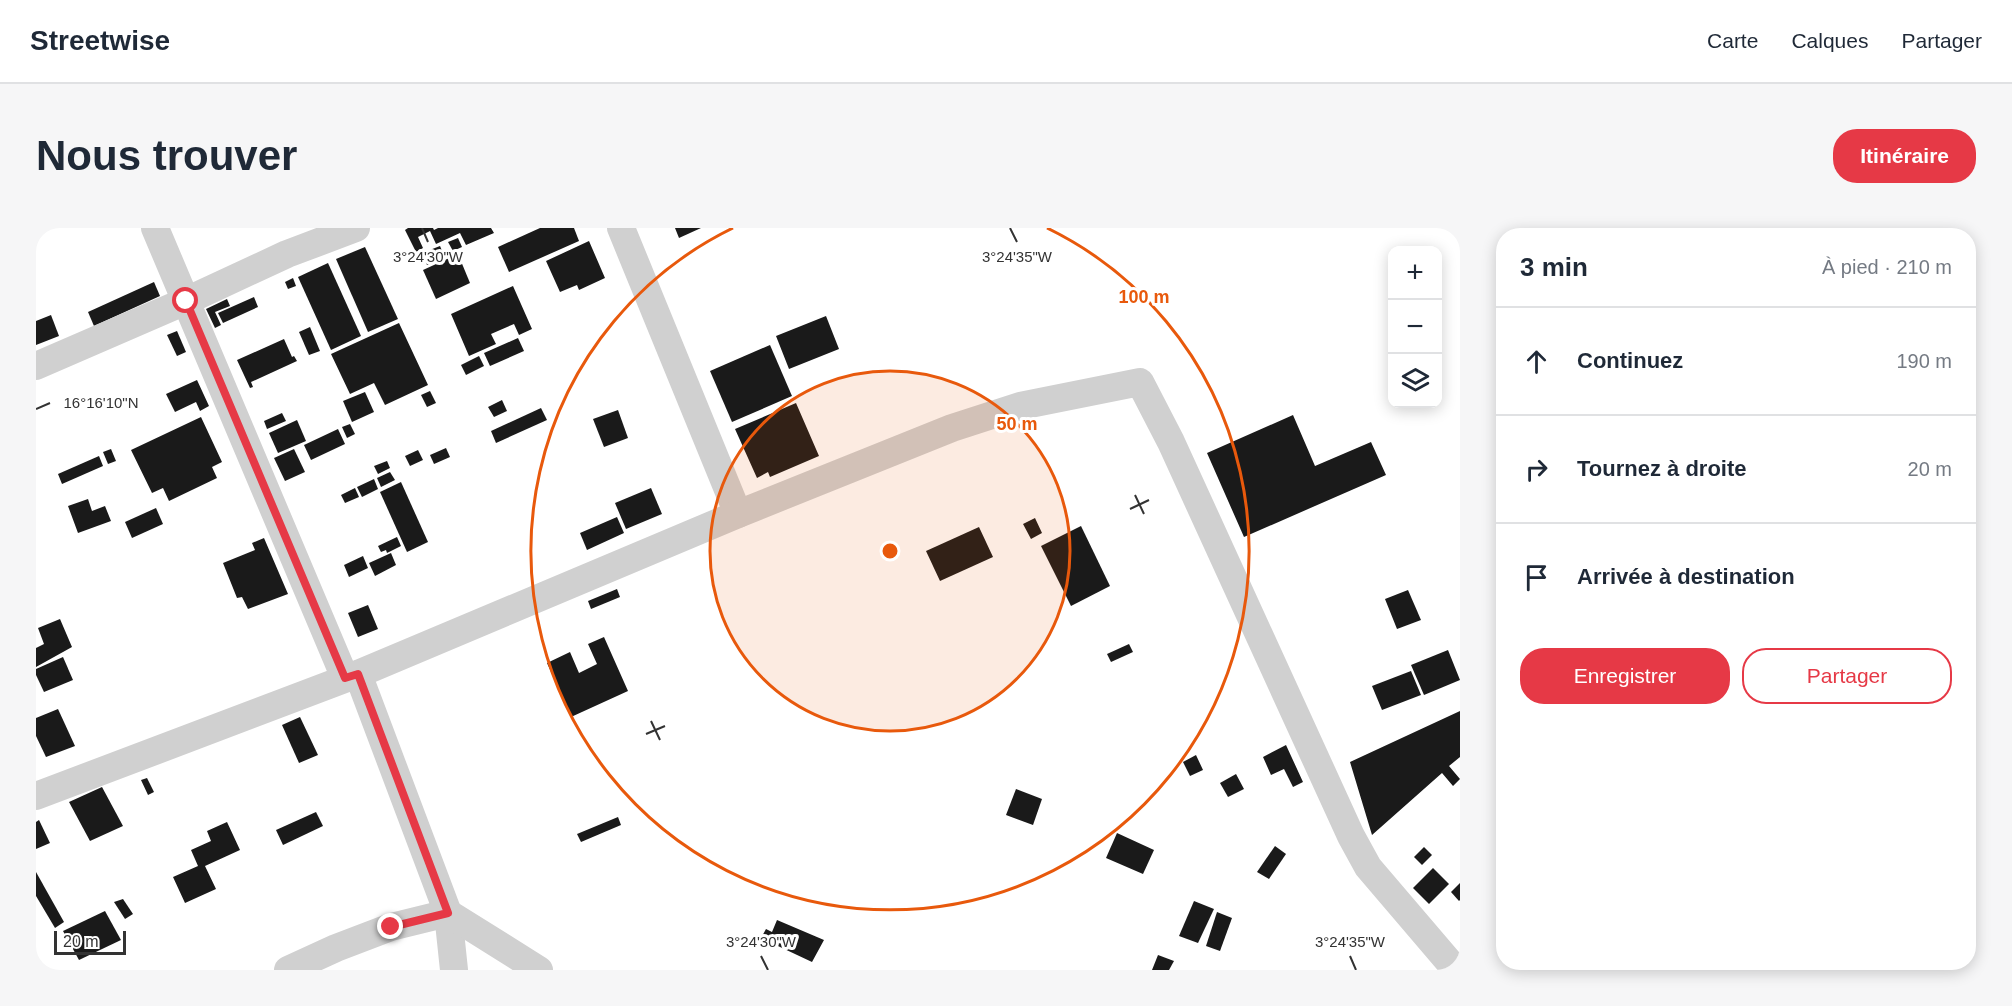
<!DOCTYPE html>
<html lang="fr">
<head>
<meta charset="utf-8">
<style>
  :root { --surface:#fff; --page:#f6f6f7; --text:#1f2937; --muted:#747a83; --line:#e0e1e3; --accent:#e63946 }
  body { margin:0; font-family:Arial,sans-serif; background:var(--page); color:var(--text) }
  .controls { position:absolute; right:18px; top:18px; display:grid; overflow:hidden; border-radius:12px; box-shadow:0 3px 15px #0003 }
  .controls button { width:54px; height:54px; display:grid; place-items:center; padding:0; border:0; border-bottom:2px solid var(--line); background:var(--surface); color:var(--text); font:30px sans-serif }
  .scale { position:absolute; left:18px; bottom:15px; width:72px; box-sizing:border-box; padding-left:6px; border:3px solid #333; border-top:0; font-size:16px; line-height:21px; white-space:nowrap; color:#333; -webkit-text-stroke:4px #fff; paint-order:stroke }
  .stop { position:absolute; width:18px; height:18px; margin:-14px; border:4px solid #e63946; border-radius:50%; background:#fff }
  .stop.end { background:#e63946; border-color:#fff; box-shadow:0 2px 6px #0008 }
  .list { margin:0; padding:0; list-style:none }
  h2 { display:flex; justify-content:space-between; align-items:center; height:78px; margin:0; padding:0 24px; font-size:26px }
  h2 small { font-size:20px; font-weight:400; color:var(--muted) }
  .list li { display:grid; grid-template-columns:39px 1fr auto; gap:18px; align-items:center; box-sizing:border-box; height:108px; padding:0 24px; border-top:2px solid var(--line) }
  .list b { display:block; font-size:22px; white-space:nowrap }
  .list em { font-size:20px; font-style:normal; color:var(--muted) }
  .actions { display:flex; gap:12px; padding:18px 24px }
  .actions a { flex:1; padding:14px 0; border:2px solid var(--accent); border-radius:24px; text-align:center; font-size:21px; color:var(--accent) }
  .actions .main { background:var(--accent); color:#fff }
  .icon { flex:none; width:33px; height:33px; fill:none; stroke:currentColor; stroke-width:2; stroke-linecap:round; stroke-linejoin:round }
  .map { position:relative; flex:none; width:1424px; height:742px; overflow:hidden; border-radius:24px }
  header { display:flex; align-items:center; gap:36px; box-sizing:border-box; height:84px; padding:0 30px; background:var(--surface); border-bottom:2px solid var(--line) }
  header strong { font-size:28px }
  nav { display:flex; gap:33px; margin-inline-start:auto; font-size:21px }
  .intro { display:flex; align-items:center; justify-content:space-between; box-sizing:border-box; height:144px; padding:0 36px }
  h1 { margin:0; font-size:42px }
  .button { padding:15px 27px; border-radius:24px; background:var(--accent); color:#fff; font-size:21px; font-weight:700 }
  main { display:flex; gap:36px; padding:0 36px }
  aside { flex:1; background:var(--surface); border-radius:24px; box-shadow:0 3px 15px #0003 }
  .map>svg:first-child { display:block }
  .building { fill:#1a1a1a }
  .lines { fill:none; stroke-linecap:round; stroke-linejoin:round }
  .street { stroke:#d0d0d0; stroke-width:28 }
  .route { stroke:#e63946; stroke-width:8 }
  .ticks { fill:none; stroke:#333; stroke-width:2 }
  .ring { fill:none; stroke:#e8590c; stroke-width:3 }
  .ticks-label { font-size:15px; text-anchor:middle; fill:#333; stroke:#fff; stroke-width:6; stroke-linejoin:round; paint-order:stroke }
  .centre { fill:#e8590c; stroke:#fff; stroke-width:3 }
  .ring-label { font-size:18px; text-anchor:middle; font-weight:bold; fill:#e8590c; stroke:#fff; stroke-width:6; stroke-linejoin:round; paint-order:stroke }
</style>
</head>
<body>
<header>
<strong>Streetwise</strong>
<nav><a>Carte</a><a>Calques</a><a>Partager</a></nav>
</header>
<div class="intro"><h1>Nous trouver</h1><a class="button">Itinéraire</a></div>
<main>
<div class="map">
<svg width="1424" height="742" viewBox="0 0 1424 742">
  <rect width="100%" height="100%" fill="#fff"/>
  <g class="building">
    <polygon points="372,0 397,0 398,2 402,0 455,0 458,5 430,17 424,5 400,16 394,3 382,9 387,20 380,24 369,2"/>
    <polygon points="504,0 538,0 543,13 473,44 462,19"/>
    <polygon points="639,0 665,0 643,10"/>
    <polygon points="422,10 426,19 417,23 412,14"/>
    <polygon points="553,13 569,50 543,62 541,57 524,64 510,33"/>
    <polygon points="404,18 409,30 391,37 386,25"/>
    <polygon points="329,19 362,91 332,104 300,31"/>
    <polygon points="422,26 434,55 400,71 387,42"/>
    <polygon points="292,35 325,108 295,122 262,49"/>
    <polygon points="257,50 260,58 252,61 249,54"/>
    <polygon points="118,54 124,68 58,98 52,84"/>
    <polygon points="477,58 496,101 483,107 478,96 455,106 460,116 433,128 415,86"/>
    <polygon points="218,69 222,79 187,95 182,85"/>
    <polygon points="191,71 194,78 179,84 185,97 179,100 170,81"/>
    <polygon points="15,87 23,108 0,117 0,93"/>
    <polygon points="790,88 803,121 753,141 740,108"/>
    <polygon points="363,95 392,157 349,177 338,155 314,166 295,126"/>
    <polygon points="274,99 284,123 273,127 263,104"/>
    <polygon points="141,103 150,124 141,128 131,107"/>
    <polygon points="482,110 488,123 454,138 448,125"/>
    <polygon points="248,111 256,129 258,128 261,133 215,154 217,159 214,160 201,132"/>
    <polygon points="734,117 756,168 696,194 674,143"/>
    <polygon points="443,128 448,138 430,147 425,137"/>
    <polygon points="161,152 173,178 164,183 160,174 139,184 130,166"/>
    <polygon points="394,163 400,175 391,179 385,167"/>
    <polygon points="329,164 338,184 316,194 307,173"/>
    <polygon points="466,172 471,183 458,189 452,179"/>
    <polygon points="760,175 783,228 734,249 732,244 721,250 699,201"/>
    <polygon points="505,180 511,192 460,215 455,203"/>
    <polygon points="582,182 592,210 568,219 557,191"/>
    <polygon points="246,185 250,193 231,201 228,193"/>
    <polygon points="1257,187 1279,238 1335,214 1350,247 1208,309 1171,225"/>
    <polygon points="165,189 186,234 176,239 181,250 133,273 127,260 116,265 95,222"/>
    <polygon points="261,192 270,213 242,225 233,205"/>
    <polygon points="314,196 319,206 311,210 306,199"/>
    <polygon points="302,201 309,216 275,232 268,217"/>
    <polygon points="410,220 414,229 398,236 394,227"/>
    <polygon points="75,221 80,233 72,236 67,224"/>
    <polygon points="258,221 269,244 249,253 238,230"/>
    <polygon points="382,222 387,232 374,238 369,228"/>
    <polygon points="63,228 67,238 26,256 22,246"/>
    <polygon points="351,233 354,240 342,246 338,238"/>
    <polygon points="354,244 359,252 345,259 341,250"/>
    <polygon points="338,251 342,261 326,269 321,259"/>
    <polygon points="365,254 392,314 371,324 344,264"/>
    <polygon points="319,260 323,269 309,275 305,267"/>
    <polygon points="615,260 626,286 590,301 579,275"/>
    <polygon points="52,271 56,283 69,278 75,293 42,305 32,278"/>
    <polygon points="120,280 127,296 96,310 89,294"/>
    <polygon points="581,289 588,305 551,322 544,305"/>
    <polygon points="999,290 1006,305 995,311 987,296"/>
    <polygon points="1045,298 1074,358 1035,378 1005,318"/>
    <polygon points="943,299 957,329 904,353 890,323"/>
    <polygon points="361,309 365,318 351,325 350,322 345,324 342,318"/>
    <polygon points="228,310 252,366 212,381 206,369 201,370 187,335 219,322 216,315"/>
    <polygon points="355,325 360,337 339,348 333,335"/>
    <polygon points="327,328 332,340 313,349 308,337"/>
    <polygon points="581,361 584,369 555,381 552,373"/>
    <polygon points="1372,362 1385,392 1361,401 1349,371"/>
    <polygon points="332,377 342,401 322,409 312,385"/>
    <polygon points="24,391 36,419 0,439 0,420 8,416 2,400"/>
    <polygon points="568,409 592,463 535,489 511,435 534,424 543,445 561,436 552,416"/>
    <polygon points="1093,416 1097,424 1075,434 1071,426"/>
    <polygon points="1412,422 1424,452 1388,467 1375,437"/>
    <polygon points="27,429 37,452 8,464 0,447 0,441"/>
    <polygon points="1375,443 1385,467 1346,482 1336,458"/>
    <polygon points="22,481 39,518 10,529 0,508 0,490"/>
    <polygon points="1424,483 1424,529 1413,538 1424,551 1417,558 1406,545 1336,607 1314,534"/>
    <polygon points="264,489 282,527 263,535 246,497"/>
    <polygon points="1250,517 1267,554 1257,559 1248,541 1235,547 1227,529"/>
    <polygon points="1160,527 1167,542 1154,548 1147,534"/>
    <polygon points="1200,546 1208,561 1192,569 1184,555"/>
    <polygon points="111,550 118,564 112,567 105,552"/>
    <polygon points="66,559 87,598 54,613 33,574"/>
    <polygon points="980,561 1006,571 997,597 970,587"/>
    <polygon points="280,584 287,598 247,617 240,602"/>
    <polygon points="582,589 585,597 545,614 541,606"/>
    <polygon points="3,592 14,615 0,621 0,594"/>
    <polygon points="191,594 204,622 169,638 180,661 149,675 137,649 162,638 155,622 175,613 171,603"/>
    <polygon points="1081,605 1118,622 1107,646 1070,630"/>
    <polygon points="1239,618 1250,626 1233,651 1221,644"/>
    <polygon points="1388,619 1396,627 1386,637 1378,629"/>
    <polygon points="1397,640 1413,656 1393,676 1377,660"/>
    <polygon points="0,644 28,694 19,700 0,668"/>
    <polygon points="1424,655 1424,672 1423,673 1415,664"/>
    <polygon points="87,671 97,686 89,691 78,674"/>
    <polygon points="1158,673 1178,681 1162,715 1143,708"/>
    <polygon points="69,683 85,712 43,732 27,703"/>
    <polygon points="1181,684 1196,690 1184,723 1170,718"/>
    <polygon points="741,692 788,712 776,734 725,710 730,701 736,704"/>
    <polygon points="1122,727 1138,733 1133,742 1116,742"/>
  </g>
  <g class="lines">
    <g class="street">
      <polyline points="119,0 309,450"/>
      <polyline points="585,0 702,286"/>
      <polyline points="0,138 150,73 251,26 320,0"/>
      <polyline points="322,446 412,685 418,742"/>
      <polyline points="0,568 322,446 702,286 916,200 984,178 1104,154 1135,214 1315,608 1332,639 1420,742"/>
      <polyline points="252,742 300,720 355,699 412,685 503,742"/>
    </g>
  </g>
  <g class="lines">
    <polyline class="route" points="150,73 309,450 322,446 412,685 355,699"/>
  </g>
  <path class="ticks" d="M386,0L392,14M974,0L981,14M0,181L14,175M1099,267L1108,286M1094,281L1113,272M615,493L624,512M610,506L629,498M725,728L732,742M1314,728L1320,742"/>
  <circle cx="854" cy="323" r="180" fill="#e8590c" fill-opacity=".12"/>
  <g class="ring">
    <circle cx="854" cy="323" r="180"/>
    <path d="M1011 0A359 359 0 1 1 697 0"/>
  </g>
  <g class="ticks-label">
    <text x="392" y="34">3°24'30"W</text>
    <text x="981" y="34">3°24'35"W</text>
    <text x="65" y="180">16°16'10"N</text>
    <text x="725" y="719">3°24'30"W</text>
    <text x="1314" y="719">3°24'35"W</text>
  </g>
  <circle cx="854" cy="323" r="9" class="centre"/>
  <g class="ring-label">
    <text x="1108" y="75">100 m</text>
    <text x="981" y="202">50 m</text>
  </g>
</svg>
<div class="controls">
<button>+</button>
<button>−</button>
<button><svg class="icon" aria-label="layers" viewBox="0 0 24 24"><path d="M12 4l9 5-9 5-9-5zM3 14l9 5 9-5"/></svg></button>
</div>
<div class="scale">20 m</div>
<div class="stop" style="left:150px;top:73px"></div>
<div class="stop end" style="left:355px;top:699px"></div>
</div>
<aside>
<h2>3 min<small>À pied · 210 m</small></h2>
<ul class="list">
<li><svg class="icon" aria-label="ahead" viewBox="0 0 24 24"><path d="M12 20V5M6 11l6-6 6 6"/></svg><div><b>Continuez</b></div><em>190 m</em></li>
<li><svg class="icon" aria-label="right" viewBox="0 0 24 24"><path d="M7 20v-9h11M14 6l5 5-5 5"/></svg><div><b>Tournez à droite</b></div><em>20 m</em></li>
<li><svg class="icon" aria-label="arrive" viewBox="0 0 24 24"><path d="M6 21V4h12l-3 4 3 4H6"/></svg><div><b>Arrivée à destination</b></div></li>
</ul>
<div class="actions"><a class="main">Enregistrer</a><a>Partager</a></div>
</aside>
</main>
</body>
</html>
